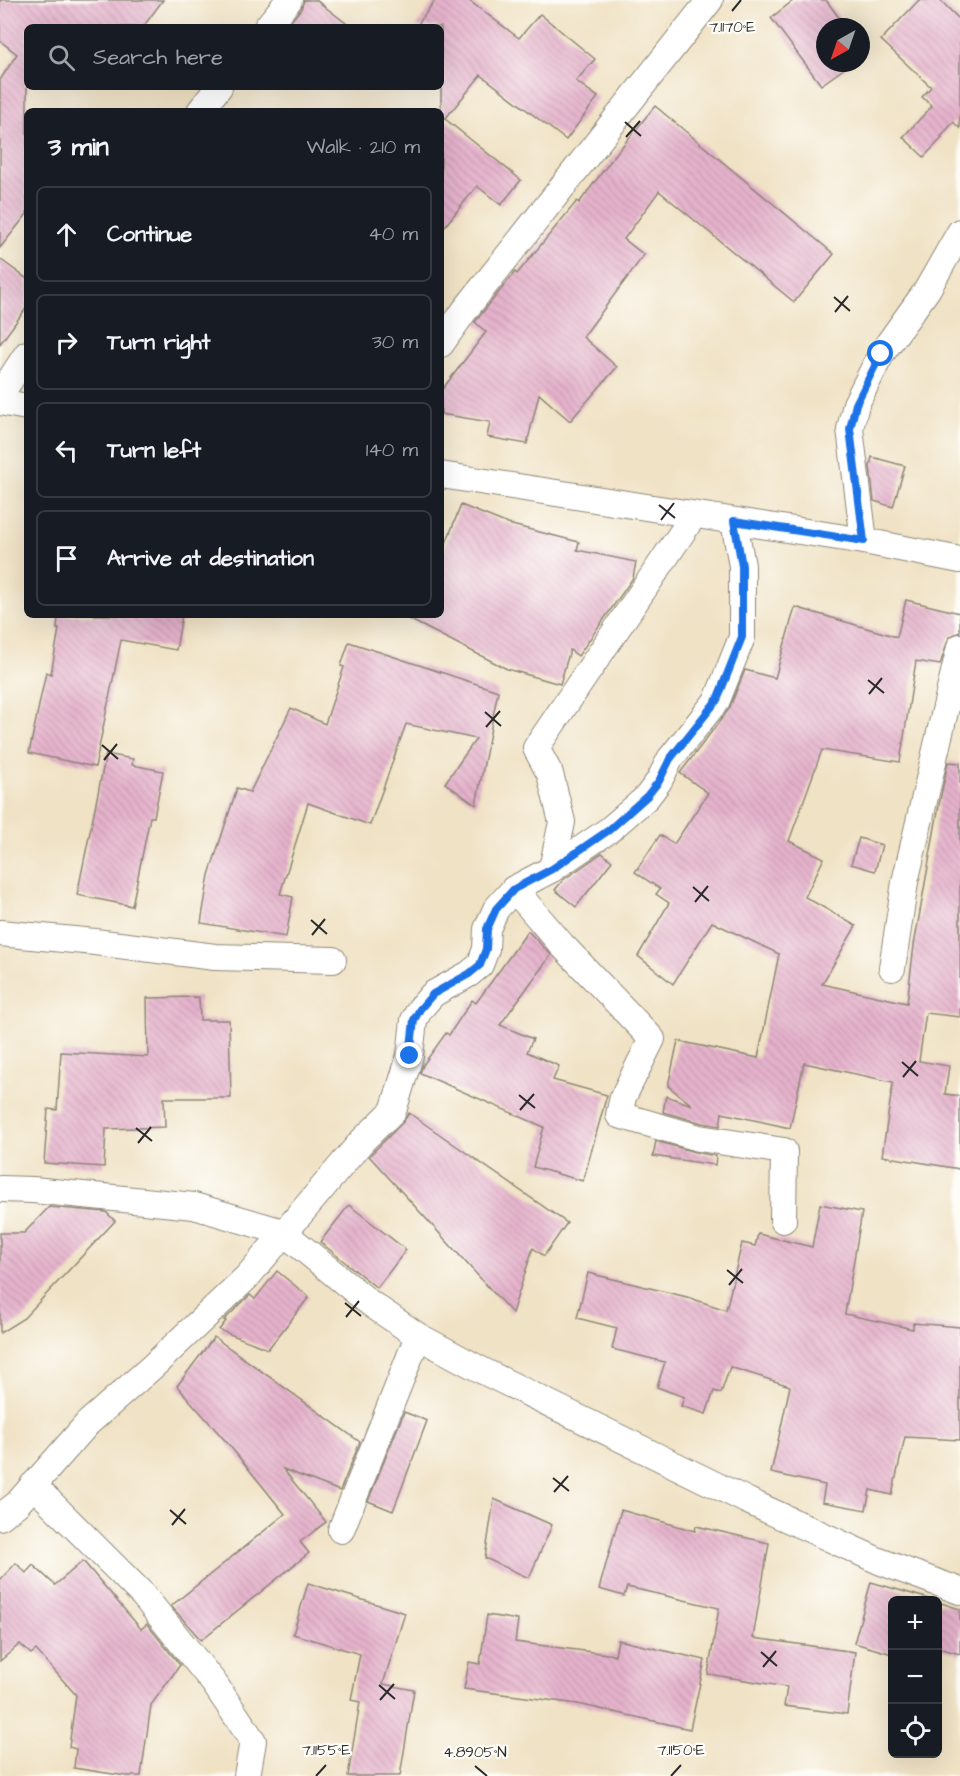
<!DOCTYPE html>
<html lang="en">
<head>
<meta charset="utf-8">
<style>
  :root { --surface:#171b24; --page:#20242c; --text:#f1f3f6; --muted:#9ea1a6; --line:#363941 }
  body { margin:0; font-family:"Architects Daughter",sans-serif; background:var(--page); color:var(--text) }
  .controls { position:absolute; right:18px; bottom:18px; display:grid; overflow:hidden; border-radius:9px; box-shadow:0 6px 24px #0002 }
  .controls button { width:54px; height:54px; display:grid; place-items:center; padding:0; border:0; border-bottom:2px solid var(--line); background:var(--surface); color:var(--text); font:30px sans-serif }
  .compass { position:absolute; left:816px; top:18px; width:54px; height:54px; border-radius:50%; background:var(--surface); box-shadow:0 6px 24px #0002; rotate:220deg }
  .stop { position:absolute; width:18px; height:18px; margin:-14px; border:4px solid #1a73e8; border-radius:50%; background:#fff }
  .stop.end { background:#1a73e8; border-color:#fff; box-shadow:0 2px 6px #0008 }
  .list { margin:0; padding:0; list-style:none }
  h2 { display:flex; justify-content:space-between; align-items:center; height:78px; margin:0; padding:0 24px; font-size:26px }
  h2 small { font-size:20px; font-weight:400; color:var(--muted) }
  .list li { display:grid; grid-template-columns:39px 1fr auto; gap:18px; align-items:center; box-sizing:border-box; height:96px; margin:0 12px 12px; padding:0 12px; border:2px solid var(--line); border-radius:9px }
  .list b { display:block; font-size:22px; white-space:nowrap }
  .list em { font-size:20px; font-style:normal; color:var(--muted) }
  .icon { flex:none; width:33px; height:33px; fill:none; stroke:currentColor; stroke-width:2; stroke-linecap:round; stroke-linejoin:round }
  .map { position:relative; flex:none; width:960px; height:1776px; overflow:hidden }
  .search { position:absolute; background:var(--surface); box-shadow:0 6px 24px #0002; left:24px; top:24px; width:420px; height:66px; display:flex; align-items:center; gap:15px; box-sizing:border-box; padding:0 21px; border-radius:9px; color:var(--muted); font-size:22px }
  .panel { position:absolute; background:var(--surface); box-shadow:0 6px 24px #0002; left:24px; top:108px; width:420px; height:510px; border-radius:9px }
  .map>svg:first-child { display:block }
  .building { fill:url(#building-back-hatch) }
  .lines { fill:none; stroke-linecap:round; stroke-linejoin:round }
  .minor-casing { stroke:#8e8678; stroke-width:28 }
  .minor { stroke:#fff; stroke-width:26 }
  .route { stroke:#1a73e8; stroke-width:8 }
  .ticks { fill:none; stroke:#2b2b2b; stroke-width:2 }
  .ticks-label { font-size:15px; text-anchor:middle; fill:#2b2b2b; stroke:#fdfcf7; stroke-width:4.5; stroke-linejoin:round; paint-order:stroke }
</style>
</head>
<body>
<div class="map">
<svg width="960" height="1776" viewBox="0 0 960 1776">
  <defs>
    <pattern id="building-back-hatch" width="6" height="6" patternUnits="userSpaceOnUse" patternTransform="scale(1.5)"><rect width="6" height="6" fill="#e5b2cc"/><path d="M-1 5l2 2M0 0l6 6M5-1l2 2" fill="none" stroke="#c599af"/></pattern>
  </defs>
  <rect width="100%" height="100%" fill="#fdfcf7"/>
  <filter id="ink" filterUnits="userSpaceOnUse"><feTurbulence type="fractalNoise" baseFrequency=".0167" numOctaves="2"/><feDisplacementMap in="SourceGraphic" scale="12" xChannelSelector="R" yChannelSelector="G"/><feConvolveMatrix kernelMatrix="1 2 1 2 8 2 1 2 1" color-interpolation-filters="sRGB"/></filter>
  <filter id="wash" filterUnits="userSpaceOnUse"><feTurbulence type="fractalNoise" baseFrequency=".008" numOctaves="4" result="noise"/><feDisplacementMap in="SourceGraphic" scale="24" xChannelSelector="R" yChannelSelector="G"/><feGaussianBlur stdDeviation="1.35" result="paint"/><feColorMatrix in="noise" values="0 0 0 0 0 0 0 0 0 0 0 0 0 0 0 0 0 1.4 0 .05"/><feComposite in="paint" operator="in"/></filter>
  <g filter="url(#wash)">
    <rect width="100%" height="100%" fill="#f0e2c5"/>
    <g id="blocks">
      <g class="building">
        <polygon points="0,0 163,0 143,27 27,27 27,214 0,248 0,80 17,54 0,41"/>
        <polygon points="304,0 316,0 351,27 286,27 301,9"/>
        <polygon points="435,0 468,0 519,38 540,14 595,59 576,81 598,97 566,140 481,75 445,119 521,180 501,205 477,186 441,231 441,27 416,27"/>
        <polygon points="794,0 826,0 846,27 825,27 825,63 852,63 821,85 771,18"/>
        <polygon points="919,0 940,0 960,20 960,128 953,122 941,137 942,138 924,157 903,137 932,106 922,97 931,87 881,40"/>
        <polygon points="655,106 834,254 794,302 659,191 624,239 644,255 583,337 617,367 570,421 539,394 527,444 487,437 490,422 441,414 441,391 486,332 475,322 515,272 517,274 577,201 579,203 615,155"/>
        <polygon points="0,259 27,279 27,307 0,344"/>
        <polygon points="872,457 905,466 893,507 874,501 870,466"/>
        <polygon points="461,505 508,524 579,542 577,550 636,562 633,578 578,656 570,650 560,684 507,669 401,615 441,615 441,556"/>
        <polygon points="906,600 960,613 960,632 949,637 940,665 916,661 900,762 822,750 789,841 824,858 805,897 856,926 822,984 907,1003 914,945 939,805 948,762 960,763 960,1017 926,1013 919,1061 949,1066 945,1094 960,1096 960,1169 882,1156 893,1082 804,1063 790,1128 722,1113 720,1126 702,1123 663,1112 666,1096 692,1105 668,1086 678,1041 758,1058 779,954 712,922 673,984 638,956 669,903 656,894 660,889 635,872 660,835 674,844 708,793 680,773 729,709 745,670 775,678 795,607 897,637"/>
        <polygon points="58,615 182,615 176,650 121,640 95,767 29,753 46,672 51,674 59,629 57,629"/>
        <polygon points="349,642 498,691 476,805 445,783 476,739 406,724 370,825 308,803 280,894 293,897 286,937 201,923 209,875 237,788 250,792 291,708 325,724 344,667 341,666"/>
        <polygon points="106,754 133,759 132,765 163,771 154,817 150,817 132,906 77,895"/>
        <polygon points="859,838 882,845 875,871 851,864"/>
        <polygon points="602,853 612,861 576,907 555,890 563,880"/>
        <polygon points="528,931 551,955 500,1025 533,1039 527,1052 559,1066 553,1080 607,1095 583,1181 533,1167 544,1127 420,1073 423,1065 446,1033 449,1035 472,1000 476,1003"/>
        <polygon points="199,997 200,1020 229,1020 231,1098 164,1098 165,1127 106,1129 104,1167 44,1163 48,1109 57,1110 61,1052 148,1057 147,998"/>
        <polygon points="409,1113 567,1223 544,1256 533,1248 512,1313 369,1156 403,1122"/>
        <polygon points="656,1141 695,1152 716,1156 715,1165 653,1156"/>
        <polygon points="820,1204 862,1212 845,1314 913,1329 913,1323 960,1327 960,1440 905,1437 892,1495 870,1490 866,1510 822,1502 825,1485 771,1473 790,1386 730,1367 721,1393 714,1391 706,1414 681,1406 684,1397 657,1387 665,1362 612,1349 617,1328 577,1318 588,1273 687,1297 726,1310 742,1243 755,1246 758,1234 812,1247"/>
        <polygon points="349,1205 406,1250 377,1288 320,1242"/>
        <polygon points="49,1207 106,1212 115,1221 24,1318 0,1333 0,1233 24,1233"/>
        <polygon points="277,1271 309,1297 268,1349 219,1330 226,1321 224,1320 250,1295 255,1299"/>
        <polygon points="214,1337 360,1442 340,1491 283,1469 326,1522 300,1542 309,1553 201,1640 171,1606 285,1514 230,1446 177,1386"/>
        <polygon points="404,1412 427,1421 393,1511 368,1501"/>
        <polygon points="494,1499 552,1525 529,1578 485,1558"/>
        <polygon points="621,1510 695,1531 696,1526 769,1543 753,1638 855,1652 847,1714 784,1706 787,1687 708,1674 719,1608 627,1587 624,1596 599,1589"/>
        <polygon points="83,1561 141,1629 147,1624 180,1665 151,1705 141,1776 126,1776 74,1768 76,1749 69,1747 76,1695 36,1650 31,1654 20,1644 0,1661 0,1580 16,1563 26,1573 33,1565 55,1585"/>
        <polygon points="871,1582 933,1600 892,1600 892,1654 854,1643"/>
        <polygon points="308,1583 405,1613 383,1684 414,1690 400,1776 348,1776 360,1702 351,1700 360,1654 293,1634"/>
        <polygon points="938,1602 960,1609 960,1654 938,1648"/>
        <polygon points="487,1615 518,1620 515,1642 615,1655 618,1640 705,1660 690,1729 578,1704 464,1689 469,1662 480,1664"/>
      </g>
    </g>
  </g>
  <g filter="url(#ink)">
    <use href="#blocks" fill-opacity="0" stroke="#8e8678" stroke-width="1.5"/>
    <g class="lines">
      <defs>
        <g id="minor">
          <polyline points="267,27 289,0"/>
          <polyline points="200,111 219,87"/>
          <polyline points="441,344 465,310 710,0"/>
          <polyline points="0,395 27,354"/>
          <polyline points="0,402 27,407"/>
          <polyline points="441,475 864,541 960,560"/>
          <polyline points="864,541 850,429 856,404 881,354 927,290 960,232"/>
          <polyline points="552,869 562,822 550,774 536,748 694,515"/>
          <polyline points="514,889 562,945 652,1039 623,1097 619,1115 699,1138 784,1151 783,1220"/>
          <polyline points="0,933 95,942 215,957 333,960"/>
          <polyline points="892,968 905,882 960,647"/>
          <polyline points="0,1189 33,1190 194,1206 283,1232 371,1304 418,1336 485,1372 748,1501 879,1561 960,1591"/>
          <polyline points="33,1485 143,1595 214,1683 253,1741 247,1776"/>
          <polyline points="0,1517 17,1504 88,1423 152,1367 247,1277 362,1141 393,1111 410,1056 414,1020 420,1009 433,994 469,974 480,965 486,949 487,929 496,909 514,889 552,869 609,830 647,797 659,781 670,759 717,700 742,637 742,566 734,521"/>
          <polyline points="341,1530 418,1336"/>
        </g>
      </defs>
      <use href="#minor" class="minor-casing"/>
      <use href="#minor" class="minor"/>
    </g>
  </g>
  <g class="lines" filter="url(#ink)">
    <polyline class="route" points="410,1056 414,1020 420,1009 433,994 469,974 480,965 486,949 487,929 496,909 514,889 552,869 609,830 647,796 659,781 670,759 717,700 742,637 742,566 734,521 864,541 850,429 856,404 881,354"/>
  </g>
  <path class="ticks" d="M732,11L741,0M625,122L641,136M626,137L640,121M834,297L850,311M835,312L848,296M659,505L675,518M661,520L674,503M868,680L884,693M869,694L882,678M485,712L501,726M486,727L500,711M102,745L118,759M104,760L117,744M693,887L709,901M695,902L708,886M311,920L327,934M312,935L325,919M902,1062L918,1076M903,1077L916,1061M519,1095L535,1108M520,1110L534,1094M136,1128L152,1141M138,1143L151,1127M727,1270L743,1283M729,1285L742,1269M345,1303L361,1316M346,1317L359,1301M553,1478L569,1491M554,1492L568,1476M170,1510L186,1524M172,1525L185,1509M761,1652L777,1666M763,1667L776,1651M379,1685L395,1699M380,1700L394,1684M475,1766L487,1776M316,1776L326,1765M671,1776L681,1765"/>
  <g class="ticks-label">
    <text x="732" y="32">7.1170°E</text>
    <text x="326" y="1755">7.1155°E</text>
    <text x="681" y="1755">7.1150°E</text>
    <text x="475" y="1757">4.8905°N</text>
  </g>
</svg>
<div class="controls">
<button>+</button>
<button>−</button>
<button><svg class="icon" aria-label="locate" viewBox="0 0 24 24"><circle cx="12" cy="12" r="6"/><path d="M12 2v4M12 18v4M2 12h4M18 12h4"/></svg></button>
</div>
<svg class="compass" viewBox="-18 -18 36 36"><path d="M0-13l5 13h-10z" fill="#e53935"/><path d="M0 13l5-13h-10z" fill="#9ea1a6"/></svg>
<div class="stop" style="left:881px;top:354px"></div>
<div class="stop end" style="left:410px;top:1056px"></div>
<div class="search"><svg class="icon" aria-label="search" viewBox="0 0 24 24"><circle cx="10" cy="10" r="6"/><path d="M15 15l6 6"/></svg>Search here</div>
<section class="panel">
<h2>3 min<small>Walk · 210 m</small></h2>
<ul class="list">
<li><svg class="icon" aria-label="ahead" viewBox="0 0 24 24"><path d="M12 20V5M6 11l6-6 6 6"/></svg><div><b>Continue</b></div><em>40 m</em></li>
<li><svg class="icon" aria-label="right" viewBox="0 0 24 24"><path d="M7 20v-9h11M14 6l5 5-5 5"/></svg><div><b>Turn right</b></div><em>30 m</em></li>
<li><svg class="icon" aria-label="left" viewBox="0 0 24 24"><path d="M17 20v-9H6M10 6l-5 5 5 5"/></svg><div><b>Turn left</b></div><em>140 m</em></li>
<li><svg class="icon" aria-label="arrive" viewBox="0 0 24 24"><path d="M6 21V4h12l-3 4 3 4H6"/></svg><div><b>Arrive at destination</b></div></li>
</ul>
</section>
</div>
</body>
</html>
